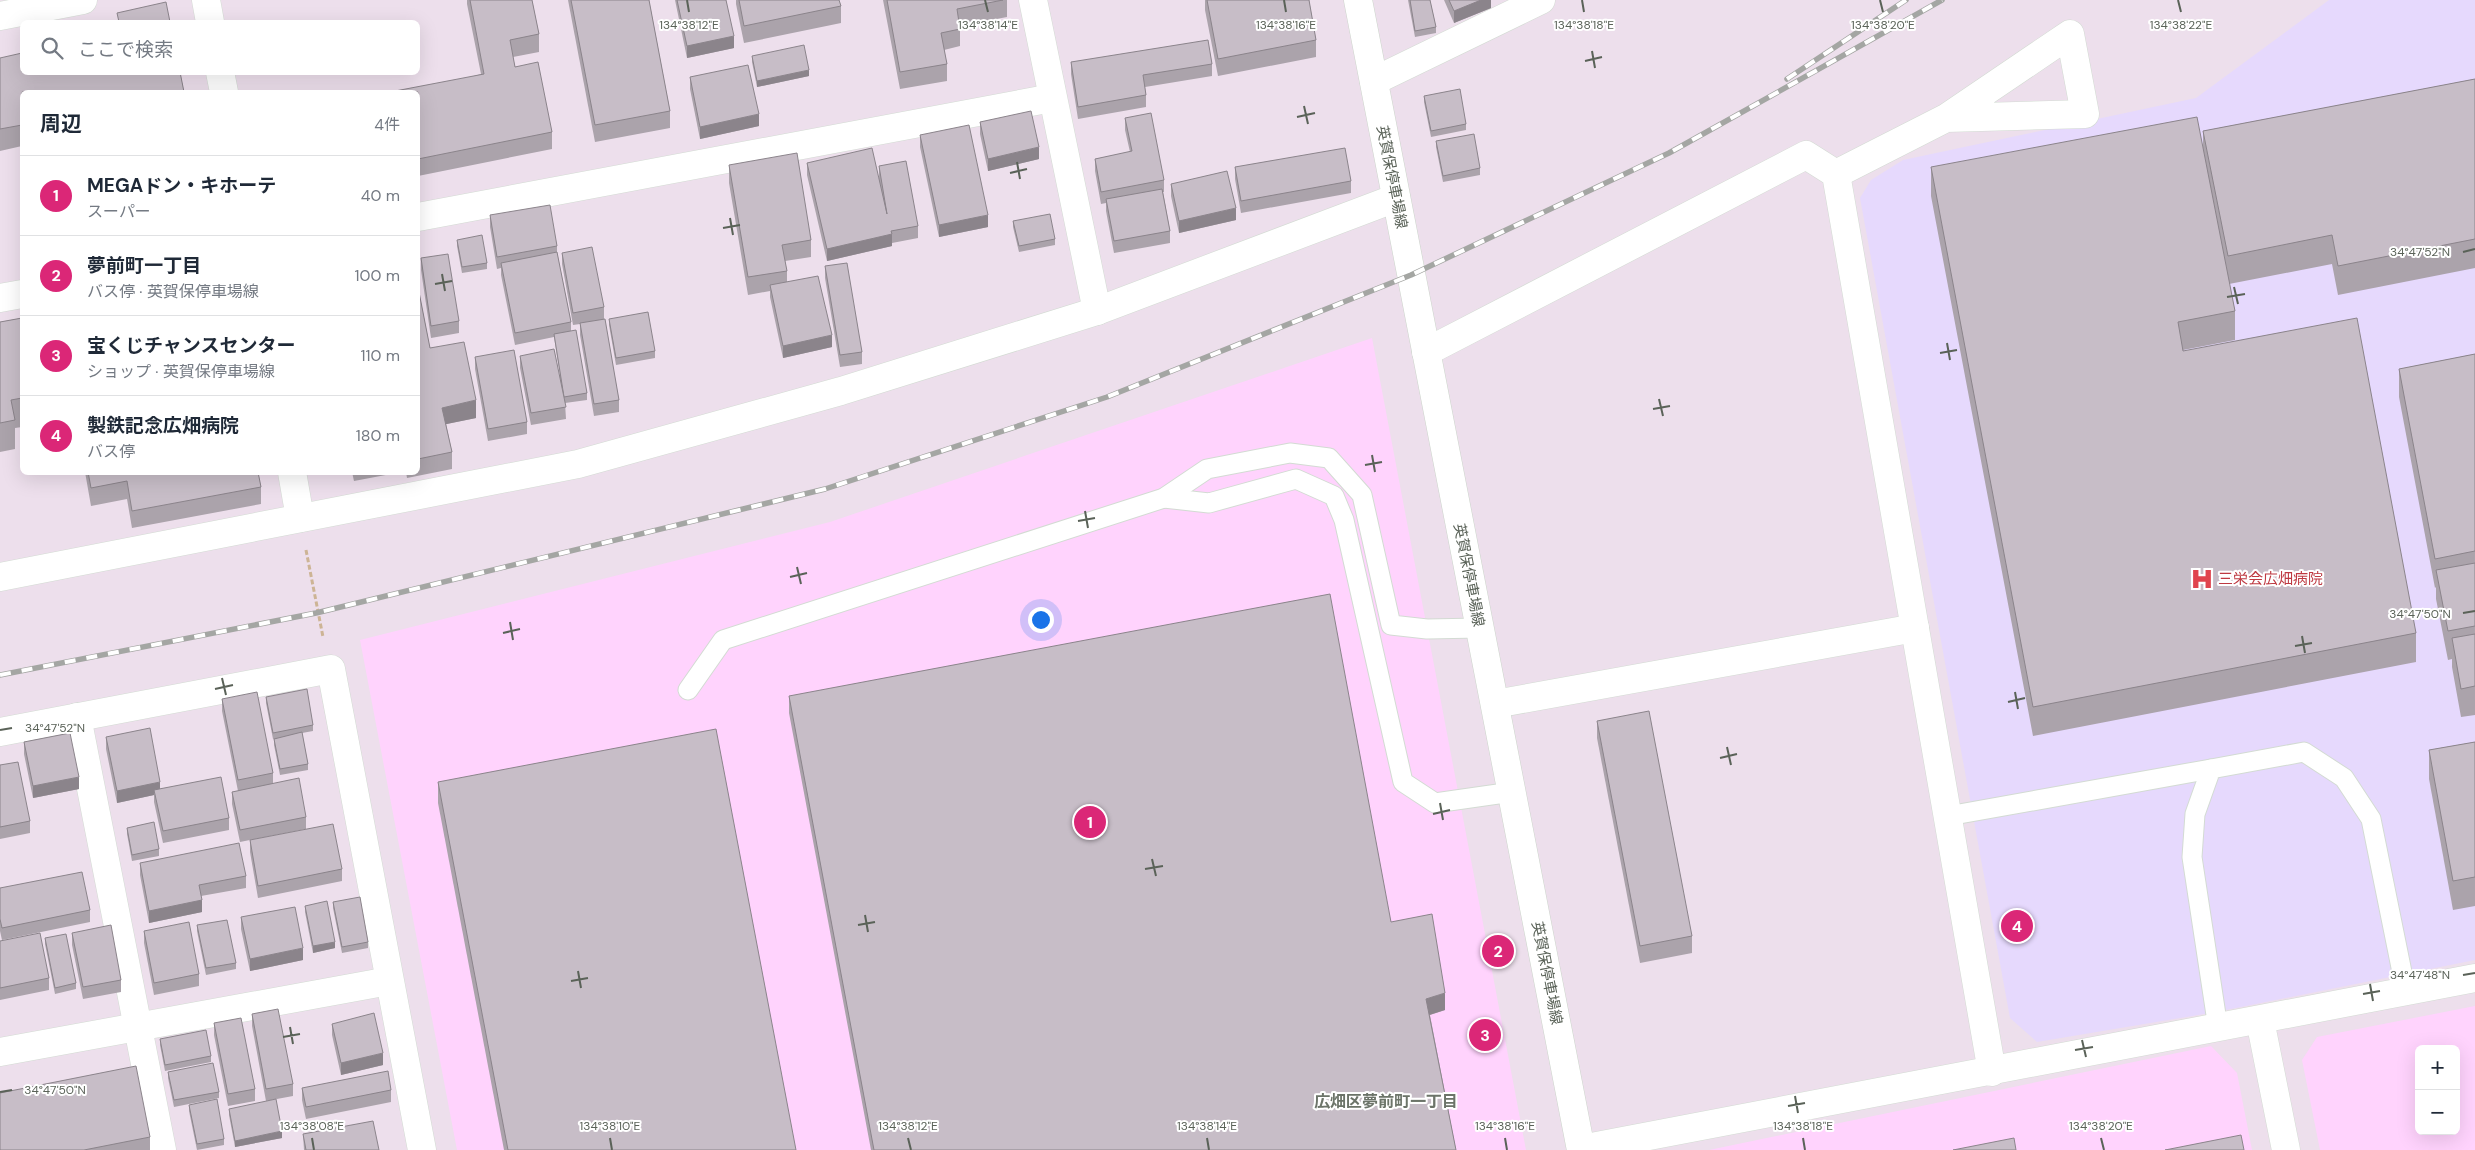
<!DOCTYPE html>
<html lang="ja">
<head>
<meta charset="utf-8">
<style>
  :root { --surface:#fff; --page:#f2f2f3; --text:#1f2937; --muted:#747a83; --line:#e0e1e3; --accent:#db2777 }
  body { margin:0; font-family:"DM Sans","Noto Sans JP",sans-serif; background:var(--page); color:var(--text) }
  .controls { position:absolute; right:15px; bottom:15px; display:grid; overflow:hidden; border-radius:8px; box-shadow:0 5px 20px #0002 }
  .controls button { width:45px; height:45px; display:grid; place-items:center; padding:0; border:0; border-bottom:1px solid var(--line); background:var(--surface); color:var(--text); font:25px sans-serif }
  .you { position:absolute; left:1040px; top:619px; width:18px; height:18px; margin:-12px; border:4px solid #fff; border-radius:50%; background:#1a73e8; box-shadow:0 0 0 8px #1a73e833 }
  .badge { display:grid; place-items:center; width:32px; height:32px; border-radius:50%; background:var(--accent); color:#fff; font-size:16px; font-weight:700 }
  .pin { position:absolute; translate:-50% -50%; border:2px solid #fff; box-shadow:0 1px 5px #0006 }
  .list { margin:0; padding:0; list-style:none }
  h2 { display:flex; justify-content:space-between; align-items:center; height:65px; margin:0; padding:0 20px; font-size:21px }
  h2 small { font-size:16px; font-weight:400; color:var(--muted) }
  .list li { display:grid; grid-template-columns:32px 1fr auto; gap:15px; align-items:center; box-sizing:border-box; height:80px; padding:0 20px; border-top:1px solid var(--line) }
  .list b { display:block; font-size:19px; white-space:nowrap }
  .list p { margin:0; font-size:16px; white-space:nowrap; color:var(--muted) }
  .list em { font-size:16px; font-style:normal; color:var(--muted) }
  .icon { flex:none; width:28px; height:28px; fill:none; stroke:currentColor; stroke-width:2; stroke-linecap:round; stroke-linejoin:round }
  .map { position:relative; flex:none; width:2475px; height:1150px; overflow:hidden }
  .search { position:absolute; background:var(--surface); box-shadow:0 5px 20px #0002; left:20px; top:20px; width:400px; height:55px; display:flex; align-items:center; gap:12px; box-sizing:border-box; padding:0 18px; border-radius:8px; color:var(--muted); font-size:19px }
  .panel { position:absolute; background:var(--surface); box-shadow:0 5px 20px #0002; left:20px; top:90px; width:400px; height:385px; border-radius:8px }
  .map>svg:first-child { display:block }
  .commercial { fill:#ffd3fd; fill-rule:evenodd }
  .medical { fill:#e6d9fd }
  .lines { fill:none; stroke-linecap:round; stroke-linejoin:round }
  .service-casing { stroke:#d3dbd3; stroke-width:21 }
  .minor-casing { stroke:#d3dbd3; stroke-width:29 }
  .secondary-casing { stroke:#ccd5cb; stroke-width:29 }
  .path { stroke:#cdb495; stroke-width:3; stroke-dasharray:5 2.5; stroke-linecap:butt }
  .service { stroke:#fff; stroke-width:19 }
  .minor { stroke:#fff; stroke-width:28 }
  .secondary { stroke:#fff; stroke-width:28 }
  .rail-casing { stroke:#a4a6a3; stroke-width:5.5 }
  .rail { stroke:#fff; stroke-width:4; stroke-dasharray:11; stroke-linecap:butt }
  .wall { fill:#aba3ab }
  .shaded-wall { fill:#8b848b }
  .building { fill:#c7bdc7; stroke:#8b848b }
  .ticks { fill:none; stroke:#5a6258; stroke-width:2 }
  .labels { text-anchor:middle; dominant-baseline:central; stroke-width:4; stroke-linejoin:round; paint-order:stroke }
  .street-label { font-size:15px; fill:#5a6258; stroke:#fff }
  .health-label { font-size:15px; fill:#be3a42; stroke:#fff; text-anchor:start }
  .neighbourhood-label { font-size:16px; font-weight:bold; fill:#6c7469; stroke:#fff }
  .ticks-label { font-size:12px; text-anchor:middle; fill:#5a6258; stroke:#fff; stroke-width:4; stroke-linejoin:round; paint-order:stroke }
</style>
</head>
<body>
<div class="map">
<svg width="2475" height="1150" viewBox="0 0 2475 1150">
  <rect width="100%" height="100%" fill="#eddfec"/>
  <g class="commercial">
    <polygon points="1372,338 1526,1150 457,1150 360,640 830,522"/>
    <path d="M2475,1006V1150H2320L2302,1060L2317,1037ZM2419,1049H2456V1131H2419Z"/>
    <polygon points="2211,1046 2237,1073 2252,1150 1709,1150"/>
  </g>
  <polygon class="medical" points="2329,0 2475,0 2475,960 2216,1012 2037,1042 2010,1018 1860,198 1871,180 1903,160 2196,98"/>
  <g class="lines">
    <defs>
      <g id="service">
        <polyline points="1164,498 1209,503 1296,479 1334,496 1344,520 1403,782 1435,803 1512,792"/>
        <polyline points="688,690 723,640 1164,498 1207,469 1290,453 1329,458 1362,495 1391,625 1427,629 1479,628"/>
        <polyline points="1948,816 2211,769"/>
        <polyline points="2218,1028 2192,857 2195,814 2211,769 2304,752 2344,778 2371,819 2406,992"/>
      </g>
      <g id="minor">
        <polyline points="206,0 210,22"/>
        <polyline points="1033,0 1097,311"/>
        <polyline points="0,16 83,0"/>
        <polyline points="220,72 224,92"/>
        <polyline points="1374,81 1541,0"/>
        <polyline points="1836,174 1946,118 2085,114 2070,34 1946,118"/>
        <polyline points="418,217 1052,98"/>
        <polyline points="0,298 22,294"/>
        <polyline points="1426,352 1806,155 1836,174 1992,1072"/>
        <polyline points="292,472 300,518"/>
        <polyline points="0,577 578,464 841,391 1097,311 1396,198"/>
        <polyline points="1495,704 1915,628"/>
        <polyline points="77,717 162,1150"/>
        <polyline points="0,732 331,669 422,1150"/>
        <polyline points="2260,1020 2286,1150"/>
        <polyline points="0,1052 389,981"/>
        <polyline points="1581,1149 2475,978"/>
      </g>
      <polyline id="secondary" points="1358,0 1581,1150"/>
    </defs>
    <use href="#service" class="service-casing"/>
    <use href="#minor" class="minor-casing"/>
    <use href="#secondary" class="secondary-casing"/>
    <polyline class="path" points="306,550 323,637"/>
    <use href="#service" class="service"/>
    <use href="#minor" class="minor"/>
    <use href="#secondary" class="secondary"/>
    <defs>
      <g id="rail">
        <polyline points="1787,79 1906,0"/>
        <polyline points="0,675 316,613 825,489 1107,397 1411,275 1669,153 1942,0"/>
      </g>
    </defs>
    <use href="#rail" class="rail-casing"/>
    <use href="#rail" class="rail"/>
  </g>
  <g class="wall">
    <polygon points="467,0 532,0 539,34 539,52 513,57 515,67 552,132 552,149 418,176 418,92 481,74 467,4"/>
    <polygon points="568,0 649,0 670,111 670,128 595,142"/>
    <polygon points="675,0 726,0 734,48 687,58"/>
    <polygon points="736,0 839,0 841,6 841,23 744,43 736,4"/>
    <polygon points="883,0 1007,0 1007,17 960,26 960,46 944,50 947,64 947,81 900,89"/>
    <polygon points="1205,0 1309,0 1316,40 1316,57 1218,76 1205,10"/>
    <polygon points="1408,0 1430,0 1436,27 1436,33 1415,37"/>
    <polygon points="1444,0 1491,0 1491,8 1454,23"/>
    <polygon points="752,56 809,76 757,87 752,62"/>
    <polygon points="0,58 180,72 184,92 22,92 22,146 0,151"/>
    <polygon points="1071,62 1212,64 1212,76 1145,87 1146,95 1146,107 1078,119 1071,74"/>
    <polygon points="690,77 759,126 700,139 690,89"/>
    <polygon points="2475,79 2475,268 2338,295 2332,264 2229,284 2235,311 2235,340 2183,350 2416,633 2416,662 2033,736 1931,196 1931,167 2203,148 2203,131"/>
    <polygon points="1424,96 1466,124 1466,130 1431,137 1424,102"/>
    <polygon points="1125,118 1164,180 1164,192 1163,192 1170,231 1170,243 1114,253 1106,211 1106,203 1101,204 1095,171 1095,159 1130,152 1125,130"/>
    <polygon points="980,122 1039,159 988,171 980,134"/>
    <polygon points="920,135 988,227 939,237 920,147"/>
    <polygon points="1436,141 1480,168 1480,175 1443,182 1436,147"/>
    <polygon points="807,163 879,178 879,166 918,226 918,238 892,243 892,246 827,261 807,175"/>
    <polygon points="729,165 811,240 811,257 785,261 787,271 787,282 832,347 783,358 770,297 770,291 748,295 729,183"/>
    <polygon points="1235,167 1351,181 1351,193 1241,213 1235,179"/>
    <polygon points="22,169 22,190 21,181 21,170"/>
    <polygon points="1171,184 1236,220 1179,233 1171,196"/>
    <polygon points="490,215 557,246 557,252 571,322 571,331 587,393 587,400 565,403 566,419 531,425 520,368 520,356 560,375 554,337 515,345 501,275 501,268 497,269 490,227"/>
    <polygon points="1013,221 1055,239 1055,245 1019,252 1013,227"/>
    <polygon points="457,240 487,263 487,269 462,273 457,246"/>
    <polygon points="562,253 604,307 604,319 619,400 619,412 594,416 580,335 580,324 573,325 562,264"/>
    <polygon points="421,258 459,321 459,333 431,338 421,270"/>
    <polygon points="825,266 862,352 862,364 840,367 825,278"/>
    <polygon points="418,287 430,348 476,418 446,424 452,452 452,469 407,478 406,472 418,472"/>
    <polygon points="22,318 22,427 15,428 15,449 0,452 0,322"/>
    <polygon points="609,319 655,351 655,358 616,365 609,325"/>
    <polygon points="2475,354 2475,715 2461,717 2452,667 2452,659 2448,660 2436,599 2436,587 2435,588 2399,397 2399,369"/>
    <polygon points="475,357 527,422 527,434 488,441 475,369"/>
    <polygon points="85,472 258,472 261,487 261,504 132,528 127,499 91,506"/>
    <polygon points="352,472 391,472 391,474 354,481"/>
    <polygon points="789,696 1391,922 1445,1010 1430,1015 1456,1150 871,1150 789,713"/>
    <polygon points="266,697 313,725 313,731 302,733 308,764 308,770 280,775 274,745 274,739 273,739 266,703"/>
    <polygon points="222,699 273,773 273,783 306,817 306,829 240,842 232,804 232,792 238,791 222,711"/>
    <polygon points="1597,721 1692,936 1692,953 1640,963 1597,738"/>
    <polygon points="106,737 160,789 229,818 229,830 163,843 154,802 154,795 117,803 106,749"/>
    <polygon points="24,742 79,789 33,798 24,754"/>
    <polygon points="2475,742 2475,906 2453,910 2429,779 2429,750"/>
    <polygon points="0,765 30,821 30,833 0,839"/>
    <polygon points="438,782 796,1150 504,1150 438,803"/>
    <polygon points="127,828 159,849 159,856 132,861 127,834"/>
    <polygon points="250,840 342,869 342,881 258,898 250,852"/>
    <polygon points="140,863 246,876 246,888 201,896 202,912 149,923 140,875"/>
    <polygon points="0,888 90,910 90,922 2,940 0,931"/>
    <polygon points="333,902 368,942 368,948 342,953 333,908"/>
    <polygon points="305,906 335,948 313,953 305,912"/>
    <polygon points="241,917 303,960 250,971 241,929"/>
    <polygon points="197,925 236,963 236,969 206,975 197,931"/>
    <polygon points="144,931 199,974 199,986 154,995 144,943"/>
    <polygon points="72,933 121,980 121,992 83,999 72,945"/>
    <polygon points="45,938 76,983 76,989 55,994 45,944"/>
    <polygon points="0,941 49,978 49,990 0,1000"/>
    <polygon points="252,1014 293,1084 293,1096 266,1101 252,1026"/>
    <polygon points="214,1023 255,1089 255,1101 228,1106 214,1035"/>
    <polygon points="332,1024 383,1065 341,1075 332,1035"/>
    <polygon points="1473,1024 1494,1034 1494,1040 1476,1044 1473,1030"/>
    <polygon points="160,1039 211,1056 211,1062 165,1071 160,1045"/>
    <polygon points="168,1072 219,1092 219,1098 174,1107 168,1078"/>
    <polygon points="302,1088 391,1090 391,1102 306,1119 302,1100"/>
    <polygon points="189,1105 224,1139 224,1145 197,1150 189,1111"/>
    <polygon points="229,1109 282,1138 235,1147 229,1115"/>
    <polygon points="303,1134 379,1150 304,1150"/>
    <polygon points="150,1137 150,1150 0,1150"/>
  </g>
  <g class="shaded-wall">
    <polygon points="1481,0 1491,0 1491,8 1454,23 1454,11"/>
    <polygon points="734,36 734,48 687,58 687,46"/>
    <polygon points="809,70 809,76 757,87 757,81"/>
    <polygon points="759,114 759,126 700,139 700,127"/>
    <polygon points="1039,147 1039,159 988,171 988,159"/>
    <polygon points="1236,208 1236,220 1179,233 1179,221"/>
    <polygon points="988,215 988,227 939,237 939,225"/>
    <polygon points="892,234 892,246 827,261 827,249"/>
    <polygon points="832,335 832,347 783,358 783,346"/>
    <polygon points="476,400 476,418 442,425 442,408"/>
    <polygon points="79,777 79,789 33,798 33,786"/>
    <polygon points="160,782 160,794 154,790 154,795 117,803 117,791"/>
    <polygon points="202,900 202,912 149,923 149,911"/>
    <polygon points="335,942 335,948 313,953 313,946"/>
    <polygon points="303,948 303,960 250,971 250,959"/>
    <polygon points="1445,993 1445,1010 1426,1016 1426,999"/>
    <polygon points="383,1053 383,1065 341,1075 341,1063"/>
    <polygon points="282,1131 282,1138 235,1147 235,1141"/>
  </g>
  <g class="building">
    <polygon points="470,0 532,0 539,34 510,40 515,67 538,62 552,132 418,159 418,92 390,92 484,74"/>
    <polygon points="571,0 649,0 670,111 595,125"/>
    <polygon points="677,0 726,0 734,36 687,46"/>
    <polygon points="739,0 839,0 841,6 744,26"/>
    <polygon points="887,0 1003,0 957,9 960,29 941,33 947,64 900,72"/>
    <polygon points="1207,0 1309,0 1316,40 1218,59"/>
    <polygon points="1410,0 1430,0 1436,27 1415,31"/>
    <polygon points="1449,0 1481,0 1454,11"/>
    <polygon points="166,2 170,22 119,22 117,13"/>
    <polygon points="1208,40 1212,64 1143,75 1146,95 1078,107 1071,62"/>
    <polygon points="804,45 809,70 757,81 752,56"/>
    <polygon points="22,53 22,72 180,72 184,92 22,92 22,125 0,129 0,58"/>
    <polygon points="748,65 759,114 700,127 690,77"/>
    <polygon points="2475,79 2475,239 2338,266 2332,235 2228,256 2203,131"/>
    <polygon points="1460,89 1466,124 1431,131 1424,96"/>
    <polygon points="1031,111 1039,147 988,159 980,122"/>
    <polygon points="1151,113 1164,180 1101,192 1095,159 1132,151 1125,118"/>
    <polygon points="2197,117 2235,311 2178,322 2183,351 2357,318 2416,633 2033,707 1931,167"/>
    <polygon points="969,125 988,215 939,225 920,135"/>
    <polygon points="1474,134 1480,168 1443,176 1436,141"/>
    <polygon points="872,148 887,214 879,166 906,161 918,226 891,231 892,234 827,249 807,163"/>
    <polygon points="1345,148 1351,181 1241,201 1235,167"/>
    <polygon points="797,153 811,240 782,245 787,271 748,277 729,165"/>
    <polygon points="1227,171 1236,208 1179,221 1171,184"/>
    <polygon points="1162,189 1170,231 1114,241 1106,199"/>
    <polygon points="550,205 557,246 497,257 490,215"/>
    <polygon points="1050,214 1055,239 1019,246 1013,221"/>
    <polygon points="482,235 487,263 462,267 457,240"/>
    <polygon points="592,247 604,307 573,313 562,253"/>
    <polygon points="557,252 571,322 515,333 501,263"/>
    <polygon points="448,254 459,321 431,326 421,258"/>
    <polygon points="847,263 862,352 840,355 825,266"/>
    <polygon points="818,276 832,335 783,346 770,285"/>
    <polygon points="418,287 430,348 464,342 476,400 442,408 452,452 418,459"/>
    <polygon points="648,312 655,351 616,358 609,319"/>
    <polygon points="22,318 22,398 11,400 15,420 0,423 0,322"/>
    <polygon points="605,319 619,400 594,404 580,323"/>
    <polygon points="576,330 587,393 564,397 554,334"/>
    <polygon points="554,349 566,407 531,413 520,356"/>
    <polygon points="514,350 527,422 488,429 475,357"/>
    <polygon points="2475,354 2475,551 2435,559 2399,369"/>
    <polygon points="88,472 258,472 261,487 132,511 127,481 91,488"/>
    <polygon points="2475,563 2475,626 2448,631 2436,570"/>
    <polygon points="1330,594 1391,922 1432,914 1445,993 1426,999 1456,1150 874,1150 789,696"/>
    <polygon points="2475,634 2475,686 2461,689 2452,638"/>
    <polygon points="307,689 313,725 273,733 266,697"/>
    <polygon points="257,692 273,773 238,780 222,699"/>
    <polygon points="1649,711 1692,936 1640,946 1597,721"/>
    <polygon points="150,728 160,782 117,791 106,737"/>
    <polygon points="716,729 796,1150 508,1150 438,782"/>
    <polygon points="302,732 308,764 280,769 274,739"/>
    <polygon points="70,733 79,777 33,786 24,742"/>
    <polygon points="2475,742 2475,877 2453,881 2429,750"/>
    <polygon points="18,762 30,821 0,827 0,765"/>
    <polygon points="221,777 229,818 163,831 154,790"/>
    <polygon points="299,778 306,817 240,830 232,792"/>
    <polygon points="154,822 159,849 132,855 127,828"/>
    <polygon points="333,824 342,869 258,886 250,840"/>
    <polygon points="239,843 246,876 199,885 202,900 149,911 140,863"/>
    <polygon points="82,872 90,910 2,928 0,919 0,888"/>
    <polygon points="360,897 368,942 342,947 333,902"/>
    <polygon points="327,901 335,942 313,946 305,906"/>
    <polygon points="295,907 303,948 250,959 241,917"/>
    <polygon points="227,920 236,963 206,968 197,925"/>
    <polygon points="189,922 199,974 154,983 144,931"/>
    <polygon points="111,925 121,980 83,987 72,933"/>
    <polygon points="40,933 49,978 0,988 0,941"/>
    <polygon points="66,934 76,983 55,988 45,938"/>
    <polygon points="278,1009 293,1084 266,1089 252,1014"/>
    <polygon points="374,1013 383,1053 341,1063 332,1024"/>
    <polygon points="241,1018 255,1089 228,1094 214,1023"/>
    <polygon points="1492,1020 1494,1034 1476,1037 1473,1024"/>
    <polygon points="206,1030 211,1056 165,1065 160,1039"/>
    <polygon points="213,1063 219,1092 174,1100 168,1072"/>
    <polygon points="136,1066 150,1137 84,1150 0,1150 0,1093"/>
    <polygon points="388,1071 391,1090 306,1107 302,1088"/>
    <polygon points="217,1099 224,1139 197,1144 189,1105"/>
    <polygon points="276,1099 282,1131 235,1141 229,1109"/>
    <polygon points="373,1121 379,1150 306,1150 303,1134"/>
    <polygon points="2241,1135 2244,1150 2165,1150"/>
    <polygon points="2014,1138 2016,1150 1953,1150"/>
  </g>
  <path class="ticks" d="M687,0L689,12M985,0L988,12M1284,0L1286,12M1582,0L1584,12M1880,0L1883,12M2178,0L2181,12M1592,51L1595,68M1585,61L1602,57M1304,106L1308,124M1297,117L1315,113M1017,162L1020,179M1010,173L1027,169M730,218L733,235M723,228L740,225M2463,252L2475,249M442,274L445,291M435,284L452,281M2234,287L2238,304M2227,297L2245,294M1947,343L1950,360M1940,353L1957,350M1659,399L1663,416M1653,409L1670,406M1372,455L1375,472M1365,465L1382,462M1085,511L1088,528M1078,521L1095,518M797,567L801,584M790,577L807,573M2463,613L2475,611M510,622L513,640M503,633L520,629M2302,636L2305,653M2295,646L2312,643M222,678L226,695M215,689L233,685M2015,692L2018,709M2008,702L2025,698M0,730L12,728M1727,747L1731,765M1720,758L1737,754M1440,803L1443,820M1433,814L1450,810M1152,859L1156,876M1145,869L1163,866M865,915L868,932M858,925L875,922M578,971L581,988M2463,975L2475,973M571,981L588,978M2370,984L2373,1001M2363,994L2380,991M290,1027L293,1044M283,1037L300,1034M2082,1040L2086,1057M2075,1050L2093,1047M0,1092L12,1090M1795,1096L1798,1113M1788,1106L1805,1103M312,1138L314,1150M610,1138L612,1150M908,1138L911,1150M1207,1138L1209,1150M1505,1138L1507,1150M1803,1138L1805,1150M2101,1138L2104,1150"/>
  <defs>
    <symbol id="hospital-bare" viewBox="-9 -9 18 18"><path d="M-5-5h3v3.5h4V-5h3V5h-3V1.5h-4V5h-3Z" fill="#e0444e" stroke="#fff" stroke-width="2.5" paint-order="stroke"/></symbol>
  </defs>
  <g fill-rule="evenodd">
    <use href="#hospital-bare" x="2186" y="563" width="32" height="32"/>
  </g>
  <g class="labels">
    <g class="street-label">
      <text transform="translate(1392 177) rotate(79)">英賀保停車場線</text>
      <text transform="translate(1469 575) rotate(79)">英賀保停車場線</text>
      <text transform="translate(1547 973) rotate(79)">英賀保停車場線</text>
    </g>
    <g class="health-label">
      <text x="2218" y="579">三栄会広畑病院</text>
    </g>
    <g class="neighbourhood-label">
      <text x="1386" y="1101">広畑区夢前町一丁目</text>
    </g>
  </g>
  <g class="ticks-label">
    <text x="689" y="29">134°38'12"E</text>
    <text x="988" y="29">134°38'14"E</text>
    <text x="1286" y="29">134°38'16"E</text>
    <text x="1584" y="29">134°38'18"E</text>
    <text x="1883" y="29">134°38'20"E</text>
    <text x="2181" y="29">134°38'22"E</text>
    <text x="2420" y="256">34°47'52"N</text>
    <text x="2420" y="618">34°47'50"N</text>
    <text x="55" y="732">34°47'52"N</text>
    <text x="2420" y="979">34°47'48"N</text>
    <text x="55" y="1094">34°47'50"N</text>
    <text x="312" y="1130">134°38'08"E</text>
    <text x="610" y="1130">134°38'10"E</text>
    <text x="908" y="1130">134°38'12"E</text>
    <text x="1207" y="1130">134°38'14"E</text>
    <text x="1505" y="1130">134°38'16"E</text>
    <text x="1803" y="1130">134°38'18"E</text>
    <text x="2101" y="1130">134°38'20"E</text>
  </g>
</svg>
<div class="controls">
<button>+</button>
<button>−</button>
</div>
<div class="you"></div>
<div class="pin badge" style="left:1090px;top:822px">1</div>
<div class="pin badge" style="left:1498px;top:951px">2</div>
<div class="pin badge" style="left:1485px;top:1035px">3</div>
<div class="pin badge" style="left:2017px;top:926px">4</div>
<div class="search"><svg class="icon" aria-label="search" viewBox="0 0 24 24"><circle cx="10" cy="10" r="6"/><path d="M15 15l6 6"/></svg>ここで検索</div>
<section class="panel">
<h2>周辺<small>4件</small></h2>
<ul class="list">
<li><span class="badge">1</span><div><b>MEGAドン・キホーテ</b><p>スーパー</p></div><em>40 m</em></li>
<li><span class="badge">2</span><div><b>夢前町一丁目</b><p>バス停 · 英賀保停車場線</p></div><em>100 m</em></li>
<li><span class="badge">3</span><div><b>宝くじチャンスセンター</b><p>ショップ · 英賀保停車場線</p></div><em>110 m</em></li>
<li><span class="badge">4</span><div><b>製鉄記念広畑病院</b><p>バス停</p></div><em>180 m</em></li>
</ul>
</section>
</div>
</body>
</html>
